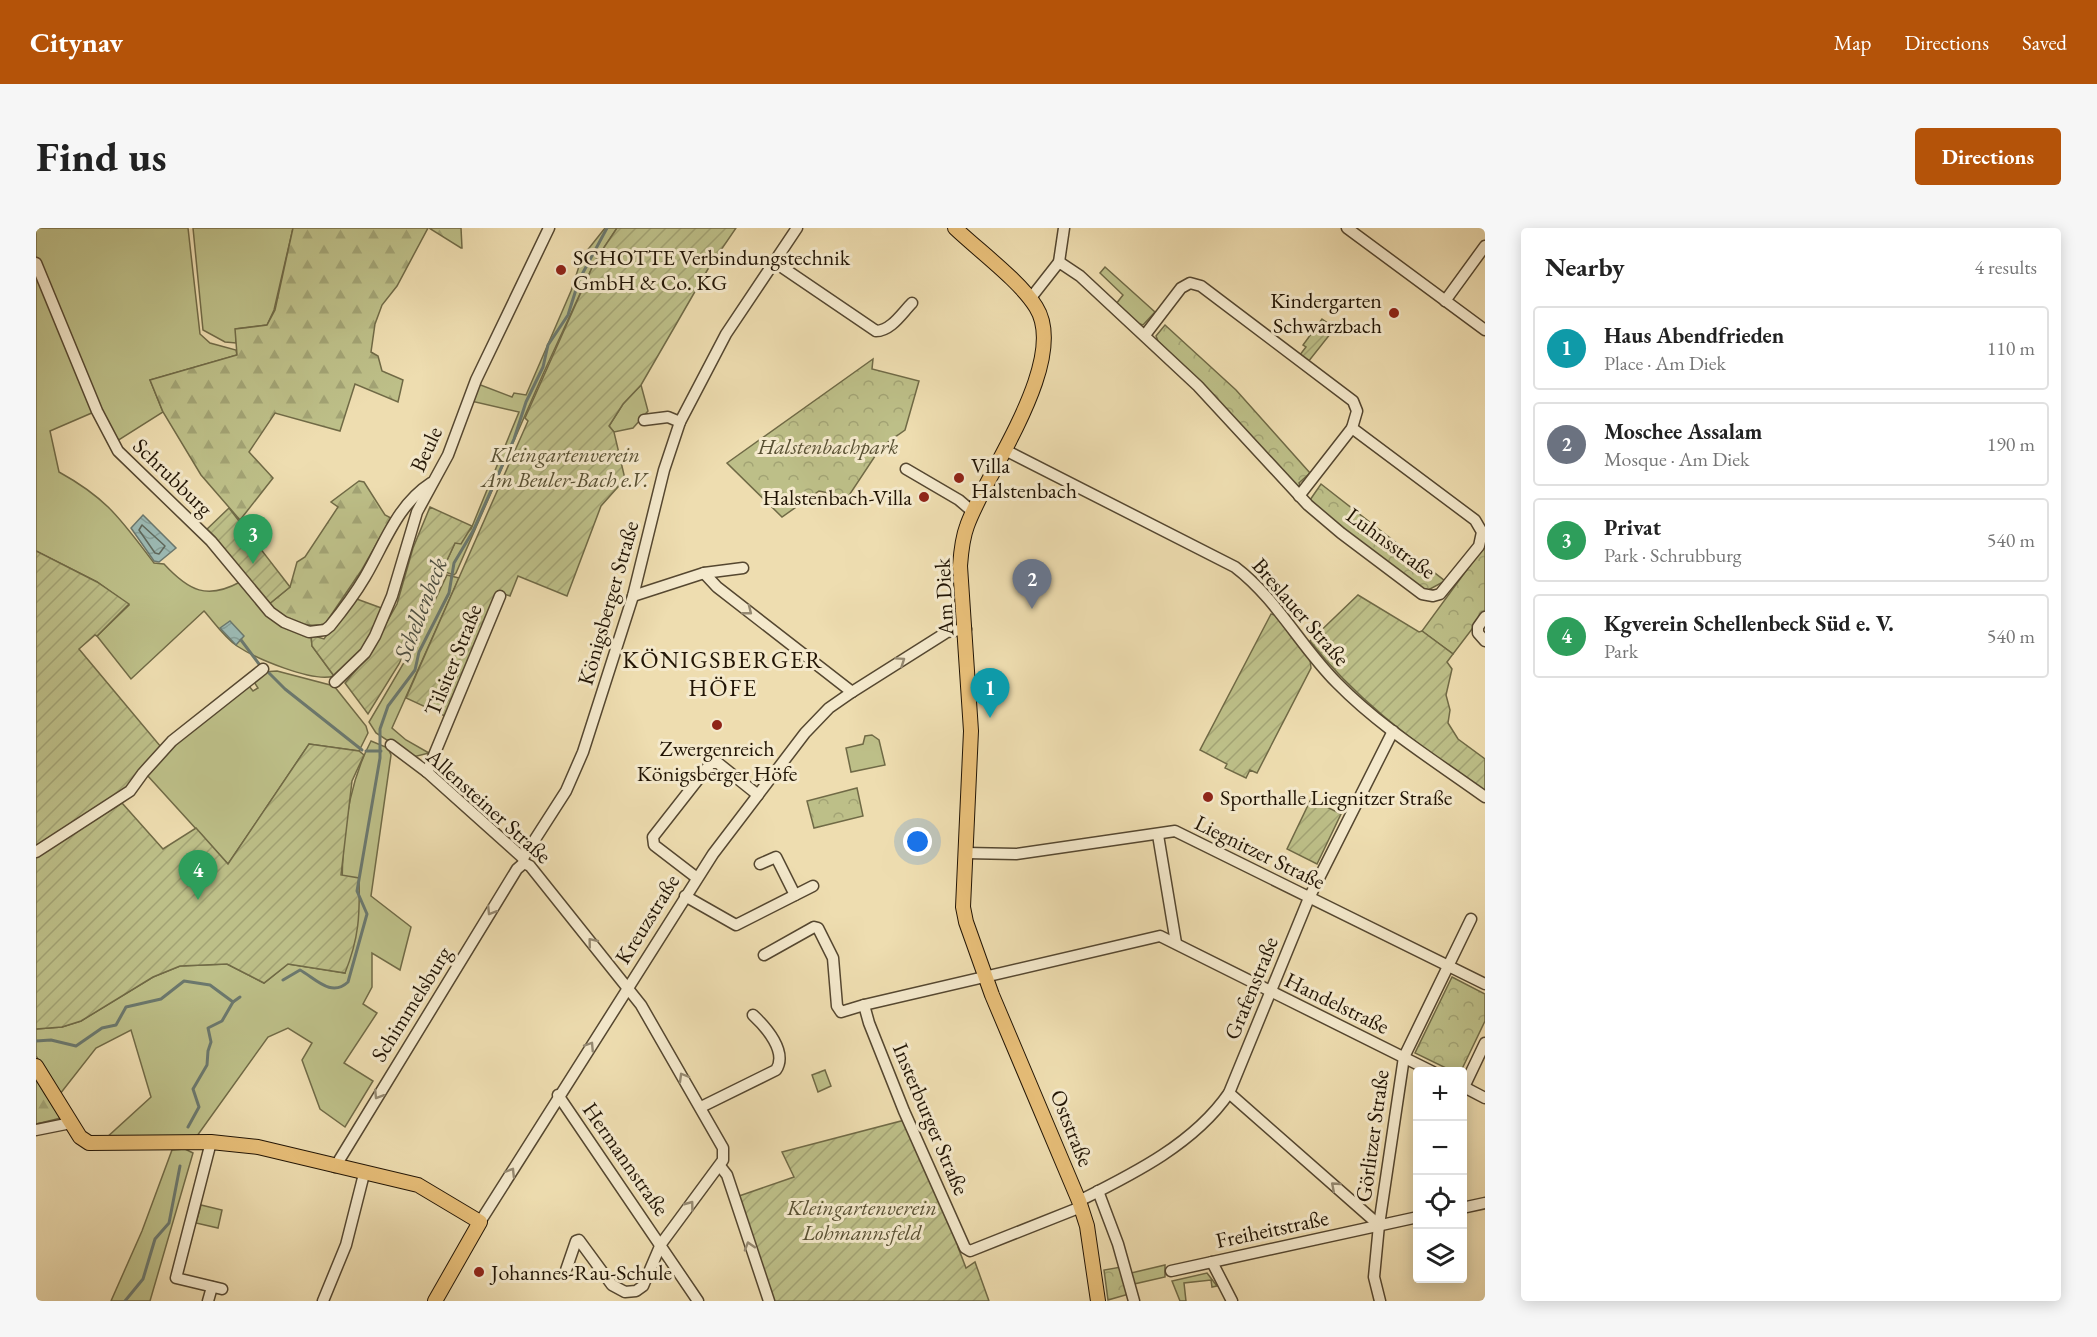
<!DOCTYPE html>
<html lang="en">
<head>
<meta charset="utf-8">
<style>
  :root { --surface:#fff; --page:#f6f6f6; --text:#222; --muted:#767676; --line:#e0e0e0; --accent:#b45309 }
  body { margin:0; font-family:"EB Garamond",serif; background:var(--page); color:var(--text) }
  .controls { position:absolute; right:18px; bottom:18px; display:grid; overflow:hidden; border-radius:6px; box-shadow:0 3px 15px #0003 }
  .controls button { width:54px; height:54px; display:grid; place-items:center; padding:0; border:0; border-bottom:2px solid var(--line); background:var(--surface); color:var(--text); font:30px sans-serif }
  .you { position:absolute; left:882px; top:614px; width:21px; height:21px; margin:-15px; border:4px solid #fff; border-radius:50%; background:#1a73e8; box-shadow:0 0 0 9px #1a73e833 }
  .badge { display:grid; place-items:center; width:39px; height:39px; border-radius:50%; background:var(--accent); color:#fff; font-size:20px; font-weight:700 }
  .pin { position:absolute; translate:-50% -50px; filter:drop-shadow(0 2px 3px #0008) }
  .pin::after { content:''; position:absolute; top:32px; width:21px; height:18px; background:inherit; clip-path:polygon(0 0,100% 0,50% 100%) }
  .list { margin:0; padding:0; list-style:none }
  h2 { display:flex; justify-content:space-between; align-items:center; height:78px; margin:0; padding:0 24px; font-size:26px }
  h2 small { font-size:20px; font-weight:400; color:var(--muted) }
  .list li { display:grid; grid-template-columns:39px 1fr auto; gap:18px; align-items:center; box-sizing:border-box; height:84px; margin:0 12px 12px; padding:0 12px; border:2px solid var(--line); border-radius:6px }
  .list b { display:block; font-size:22px; white-space:nowrap }
  .list p { margin:0; font-size:20px; white-space:nowrap; color:var(--muted) }
  .list em { font-size:20px; font-style:normal; color:var(--muted) }
  .icon { flex:none; width:33px; height:33px; fill:none; stroke:currentColor; stroke-width:2; stroke-linecap:round; stroke-linejoin:round }
  .map { position:relative; flex:none; width:1449px; height:1073px; overflow:hidden; border-radius:6px }
  header { display:flex; align-items:center; gap:36px; box-sizing:border-box; height:84px; padding:0 30px; background:var(--accent); color:#fff }
  header strong { font-size:28px }
  nav { display:flex; gap:33px; margin-inline-start:auto; font-size:21px }
  .intro { display:flex; align-items:center; justify-content:space-between; box-sizing:border-box; height:144px; padding:0 36px }
  h1 { margin:0; font-size:42px }
  .button { padding:15px 27px; border-radius:6px; background:var(--accent); color:#fff; font-size:21px; font-weight:700 }
  main { display:flex; gap:36px; padding:0 36px }
  aside { flex:1; background:var(--surface); border-radius:6px; box-shadow:0 3px 15px #0003 }
  .map>svg:first-child { display:block }
  .grass { fill:#bdbf88; stroke:#706a46; stroke-width:1.5 }
  .forest { fill:url(#forest-firs); stroke:#706a46; stroke-width:1.5 }
  .park { fill:url(#park-crowns); stroke:#706a46; stroke-width:1.5 }
  .garden { fill:url(#garden-furrows); stroke:#706a46; stroke-width:1.5 }
  .water { fill:url(#water-waves); stroke:#6b786e; stroke-width:1.5 }
  .lines { fill:none; stroke-linecap:round; stroke-linejoin:round }
  .shore { stroke:#5f685c; stroke-width:1.5 }
  .stream { stroke:#6b786e; stroke-width:3 }
  .minor-casing { stroke:#554730; stroke-width:13 }
  .major-casing { stroke:#221505; stroke-width:16 }
  .minor { stroke:#f4e9cc; stroke-width:10 }
  .major { stroke:#e7be78; stroke-width:14 }
  .oneway { stroke:#968a72 }
  .poi-dot { fill:#8f2418; stroke:#f4e9cc; stroke-width:2 }
  .labels { text-anchor:middle; dominant-baseline:central; stroke-width:6; stroke-linejoin:round; paint-order:stroke }
  .poi-label { font-size:22px; fill:#221505; stroke:#f4e9cc; text-anchor:start }
  .park-label { font-size:22px; font-style:italic; fill:#585033; stroke:#f4e9cc }
  .street-label { font-size:22px; fill:#221505; stroke:#f4e9cc }
  .water-label { font-size:24px; font-style:italic; fill:#4d4f42; stroke:#f4e9cc }
  .neighbourhood-label { font-size:24px; letter-spacing:1.5px; fill:#221505; stroke:#f4e9cc }
</style>
</head>
<body>
<header>
<strong>Citynav</strong>
<nav><a>Map</a><a>Directions</a><a>Saved</a></nav>
</header>
<div class="intro"><h1>Find us</h1><a class="button">Directions</a></div>
<main>
<div class="map">
<svg width="1449" height="1073" viewBox="0 0 1449 1073">
  <defs>
    <pattern id="forest-firs" width="22" height="20" patternUnits="userSpaceOnUse" patternTransform="scale(1.5)"><rect width="22" height="20" fill="#bdbf88"/><path d="M5 1l3.5 6h-7zM16 11l3.5 6h-7z" fill="#a2a374"/></pattern>
    <pattern id="park-crowns" width="20" height="18" patternUnits="userSpaceOnUse" patternTransform="scale(1.5)"><rect width="20" height="18" fill="#bdbf88"/><path d="M2 6a3 3 0 1 1 6 0M12 15a3 3 0 1 1 6 0" fill="none" stroke="#a2a374"/></pattern>
    <pattern id="garden-furrows" width="10" height="10" patternUnits="userSpaceOnUse" patternTransform="scale(1.5)"><rect width="10" height="10" fill="#bdbf88"/><path d="M-1 1l2-2M0 10L10 0M9 11l2-2" fill="none" stroke="#a2a374"/></pattern>
    <pattern id="water-waves" width="16" height="10" patternUnits="userSpaceOnUse" patternTransform="scale(1.5)"><rect width="16" height="10" fill="#9cbab4"/><path d="M0 5q4-4 8 0t8 0" fill="none" stroke="#869f99"/></pattern>
  </defs>
  <rect width="100%" height="100%" fill="#eeddb0"/>
  <filter id="stains"><feTurbulence type="fractalNoise" baseFrequency=".00333" numOctaves="4"/><feColorMatrix values="0 0 0 0 .2 0 0 0 0 .09 0 0 0 0 .02 0 0 0 .5 -.17"/></filter>
  <radialGradient id="worn" r=".72"><stop offset=".6" stop-color="#630" stop-opacity="0"/><stop offset="1" stop-color="#630" stop-opacity=".3"/></radialGradient>
  <g class="grass">
    <polygon points="0,0 152,0 164,106 174,115 200,122 201,127 114,152 127,184 78,215 0,28"/>
    <polygon points="157,0 257,0 238,82 231,97 200,101 200,115 189,114 167,102"/>
    <polygon points="569,0 581,0 559,33 508,144 420,345 418,347 406,343 419,315 435,301 483,184 435,173 442,156 476,169 478,165 490,167 535,63 546,29"/>
    <polygon points="1069,39 1119,84 1107,97 1101,95 1080,76 1087,67 1064,45"/>
    <path d="M0,42L58,184L14,203L23,244C72,271 85,292 118,335L128,336C153,363 171,372 204,354L275,407L276,418L298,448C277,455 219,430 201,418C188,409 178,394 168,383L95,451L61,408L93,377L61,354L0,323Z"/>
    <polygon points="605,157 612,183 597,200 578,204 573,198 587,176"/>
    <polygon points="411,347 423,350 356,500 370,512 393,525 377,529 340,505 333,494 376,421"/>
    <polygon points="241,443 298,458 330,498 332,505 323,523 273,516 192,636 111,547 148,508 213,458 217,463 222,460 218,454 227,444"/>
    <polygon points="836,507 843,512 849,537 815,544 810,520 827,516 829,508"/>
    <path d="M335,513L352,520L355,527L335,668L375,699L364,742L336,725V759L327,776L341,785L308,835L337,853L309,899L284,881L266,832L276,815L252,800L232,809L161,908L68,912L115,869L95,802L60,820L24,866L0,828V801L26,799L45,793L117,749L144,738L191,736L228,755L252,736L309,745C306,668 298,583 335,513Z"/>
    <polygon points="149,921 157,925 114,1073 75,1073 106,1003 136,922"/>
    <polygon points="165,977 186,982 182,1000 160,995"/>
    <polygon points="1129,1037 1129,1049 1098,1056 1095,1045"/>
    <polygon points="1171,1045 1181,1058 1176,1059 1175,1052 1148,1055 1150,1073 1144,1073 1136,1053"/>
  </g>
  <g class="forest">
    <polygon points="257,0 392,0 361,58 346,77 339,96 335,124 342,128 346,143 367,152 362,174 319,156 304,203 239,185 213,224 237,250 204,292 165,247 127,184 114,152 201,127 199,101 231,97 239,82"/>
    <polygon points="393,0 425,0 426,20 425,20"/>
    <path d="M323,253L328,254L349,287L355,290L325,343L289,396C265,401 250,391 232,377L254,359L261,334L269,329L302,279L295,274Z"/>
    <polygon points="0,851 25,890 0,896"/>
  </g>
  <g class="park">
    <polygon points="1129,97 1200,162 1274,245 1263,255 1264,257 1261,258 1122,113 1120,108"/>
    <polygon points="837,131 836,141 883,153 869,202 845,219 812,269 783,263 746,289 691,235"/>
    <polygon points="1285,256 1409,353 1394,361 1396,363 1385,360 1308,302 1274,272"/>
    <polygon points="1449,317 1449,384 1417,426 1386,403"/>
    <polygon points="821,560 827,588 778,600 771,573"/>
    <polygon points="1416,749 1449,766 1449,793 1425,843 1416,843 1379,825"/>
    <polygon points="789,842 795,858 782,864 776,847"/>
    <polygon points="1085,1039 1093,1066 1072,1072 1068,1042"/>
  </g>
  <g class="garden">
    <polygon points="581,0 700,0 672,41 605,157 587,176 573,198 578,204 589,251 565,278 531,368 482,348 474,368 462,364 409,488 370,470 492,193 489,190 559,33"/>
    <polygon points="1286,91 1299,100 1272,134 1263,128 1270,119 1267,117"/>
    <polygon points="394,279 436,298 425,316 419,315 363,436 332,486 309,455 331,429 361,376 377,320"/>
    <polygon points="193,280 254,359 232,377 169,303"/>
    <polygon points="0,323 61,354 93,376 61,408 59,407 43,421 125,519 93,560 0,618"/>
    <path d="M1322,367L1383,404L1386,403L1417,426L1411,434L1416,441L1410,467L1414,482L1412,495L1422,511L1449,531V564C1384,517 1324,477 1274,413Z"/>
    <polygon points="318,370 348,381 324,426 298,448 276,418 275,407 288,411"/>
    <polygon points="1235,386 1239,387 1274,431 1275,440 1221,545 1214,542 1210,550 1189,540 1191,536 1164,522"/>
    <path d="M273,516L323,523L328,527L316,553L305,647L323,650C324,687 323,710 309,745L252,736L228,755L191,736L144,738L117,749L45,793L26,799L0,801V628L86,575L127,621L160,600L192,636Z"/>
    <polygon points="1275,571 1305,586 1281,636 1251,621"/>
    <polygon points="869,892 926,1017 922,1019 930,1040 939,1034 953,1073 737,1073 703,968 758,949 746,924"/>
  </g>
  <g class="water">
    <polygon points="107,287 140,320 123,334 118,333 95,300"/>
    <polygon points="194,393 208,408 200,417 184,400"/>
  </g>
  <g class="lines">
    <polygon class="shore" points="106,297 129,318 123,326 119,325 103,302"/>
    <g class="stream">
      <polyline points="205,412 223,436"/>
      <polyline points="233,445 249,461 326,522"/>
      <polyline points="330,523 345,523"/>
      <path d="M247,752L264,742C279,750 295,770 312,754L331,686L321,663L344,530V501L352,478L379,442L383,424L413,365L418,335L437,303L478,211L490,174L507,139L512,117L532,87L543,52L571,0"/>
      <polyline points="0,813 15,812 40,818 66,800 80,797 90,779 125,771 148,753 174,757 197,774 204,769"/>
      <polyline points="152,899 163,879 157,861 171,837 172,823 175,814 172,800 186,793 197,774"/>
      <polyline points="89,1073 107,1051 119,1011 133,995 144,938"/>
    </g>
    <defs>
      <g id="minor">
        <polyline points="1311,0 1449,102"/>
        <path d="M737,33L840,103C855,103 866,85 876,75"/>
        <polyline points="1023,34 1028,0"/>
        <path d="M0,35L61,183L82,223L175,313L234,384L248,394L273,404L289,402L294,398C307,382 319,366 329,349C349,315 361,277 395,255"/>
        <polyline points="994,71 1023,34 1044,48 1162,158 1272,277 1305,305 1386,366 1397,368 1404,366 1443,318 1446,304 1439,292 1316,200 1321,183 1317,173 1165,58 1154,55 1145,60 1109,107"/>
        <polyline points="1409,73 1449,18"/>
        <polyline points="608,192 632,189 644,194"/>
        <path d="M969,222L1199,339C1241,371 1264,418 1301,455C1344,499 1399,533 1449,569"/>
        <polyline points="870,241 923,272 937,284"/>
        <polyline points="1263,268 1316,200"/>
        <polyline points="668,345 681,359 816,464"/>
        <polyline points="597,368 668,345 707,340"/>
        <polyline points="1449,389 1442,399 1442,405 1449,413"/>
        <polyline points="299,454 329,425 339,408 356,368 381,284 412,227 440,152 513,0"/>
        <polyline points="355,517 391,544 487,630 488,635 494,638 605,777 687,920 687,932 625,1016 607,1058 600,1063 589,1064 576,1057 543,1012 540,1013 528,1048"/>
        <polyline points="391,544 464,368"/>
        <polyline points="1122,607 1140,715"/>
        <polyline points="0,624 94,563 107,545 136,513 227,441"/>
        <polyline points="930,625 980,626 1139,603 1449,756"/>
        <polyline points="487,630 530,563 547,524 597,368 628,242 644,194 690,106 761,0"/>
        <polyline points="724,636 740,629 759,667"/>
        <polyline points="661,650 618,617 617,609 675,535 682,535 722,567"/>
        <polyline points="649,668 700,697 777,658"/>
        <polyline points="728,727 778,699 782,700 797,730 801,778 805,784 828,777 1124,708 1397,844"/>
        <polyline points="828,777 833,795 868,883 929,1020 934,1023 1045,979"/>
        <polyline points="1426,858 1449,870"/>
        <polyline points="1428,859 1449,815"/>
        <polyline points="1193,865 1343,997"/>
        <polyline points="522,867 662,1073"/>
        <path d="M665,879L740,842C752,824 730,799 717,787"/>
        <polyline points="0,902 35,895"/>
        <polyline points="175,914 140,1050 186,1061"/>
        <polyline points="684,938 691,947 733,1073"/>
        <polyline points="299,939 481,641 488,635"/>
        <polyline points="1062,963 1082,1016 1098,1073"/>
        <path d="M1043,973C1097,946 1158,916 1193,865L1273,670L1357,503"/>
        <polyline points="1426,980 1449,975"/>
        <polyline points="444,994 677,626 769,505 793,480 816,464 911,404 930,401"/>
        <polyline points="1176,1034 1196,1073"/>
        <polyline points="1135,1043 1382,989"/>
        <polyline points="172,1073 176,1059"/>
        <polyline points="287,1073 310,1017 328,946"/>
        <polyline points="1344,1073 1338,1049 1343,997 1368,829 1435,691"/>
      </g>
      <g id="major">
        <path d="M919,0C942,22 984,53 1000,79C1034,133 949,246 931,298C926,311 925,325 924,338L935,503L927,679L930,694L956,767L1043,973L1051,998L1062,1073"/>
        <polyline points="0,838 44,909 53,915 175,914 222,919 382,957 444,994 399,1073"/>
      </g>
    </defs>
    <use href="#minor" class="minor-casing"/>
    <use href="#major" class="major-casing"/>
    <use href="#minor" class="minor"/>
    <use href="#major" class="major"/>
  </g>
  <defs><path id="oneway-chevron" d="M-2-3.5L2.5 0L-2 3.5" fill="none" stroke-width="1.6" stroke-linecap="round" stroke-linejoin="round" transform="scale(1.5)"/></defs>
  <g class="oneway">
    <use href="#oneway-chevron" transform="translate(712 383) rotate(38)"/>
    <use href="#oneway-chevron" transform="translate(865 433) rotate(-34)"/>
    <use href="#oneway-chevron" transform="translate(455 683) rotate(122)"/>
    <use href="#oneway-chevron" transform="translate(556 714) rotate(-129)"/>
    <use href="#oneway-chevron" transform="translate(554 818) rotate(-57)"/>
    <use href="#oneway-chevron" transform="translate(647 849) rotate(-120)"/>
    <use href="#oneway-chevron" transform="translate(342 867) rotate(122)"/>
    <use href="#oneway-chevron" transform="translate(475 944) rotate(-58)"/>
    <use href="#oneway-chevron" transform="translate(1299 958) rotate(-139)"/>
    <use href="#oneway-chevron" transform="translate(654 977) rotate(-53)"/>
    <use href="#oneway-chevron" transform="translate(713 1018) rotate(-107)"/>
  </g>
  <g class="poi-dot">
    <circle cx="525" cy="42" r="6"/>
    <circle cx="1358" cy="85" r="6"/>
    <circle cx="923" cy="250" r="6"/>
    <circle cx="888" cy="269" r="6"/>
    <circle cx="681" cy="497" r="6"/>
    <circle cx="1172" cy="569" r="6"/>
    <circle cx="443" cy="1044" r="6"/>
  </g>
  <g class="labels">
    <g class="poi-label">
      <text x="537" y="29">SCHOTTE Verbindungstechnik<tspan x="537" dy="25">GmbH &amp; Co. KG</tspan></text>
      <text x="1346" y="72" text-anchor="end">Kindergarten<tspan x="1346" dy="25">Schwarzbach</tspan></text>
      <text x="935" y="237">Villa<tspan x="935" dy="25">Halstenbach</tspan></text>
      <text x="876" y="269" text-anchor="end">Halstenbach-Villa</text>
      <text x="681" y="520" text-anchor="middle">Zwergenreich<tspan x="681" dy="25">Königsberger Höfe</tspan></text>
      <text x="1184" y="569">Sporthalle Liegnitzer Straße</text>
      <text x="455" y="1044">Johannes-Rau-Schule</text>
    </g>
    <g class="park-label">
      <text x="792" y="218">Halstenbachpark</text>
      <text x="529" y="226">Kleingartenverein<tspan x="529" dy="25">Am Beuler-Bach e.V.</tspan></text>
      <text x="826" y="979">Kleingartenverein<tspan x="826" dy="25">Lohmannsfeld</tspan></text>
    </g>
    <g class="street-label">
      <text transform="translate(390 221) rotate(-65)">Beule</text>
      <text transform="translate(137 249) rotate(44)">Schrubburg</text>
      <text transform="translate(1355 315) rotate(36)">Luhnsstraße</text>
      <text transform="translate(908 369) rotate(-93)">Am Diek</text>
      <text transform="translate(572 375) rotate(-74)">Königsberger Straße</text>
      <text transform="translate(1265 384) rotate(49)">Breslauer Straße</text>
      <text transform="translate(417 432) rotate(-68)">Tilsiter Straße</text>
      <text transform="translate(453 578) rotate(42)">Allensteiner Straße</text>
      <text transform="translate(1224 624) rotate(26)">Liegnitzer Straße</text>
      <text transform="translate(611 691) rotate(-58)">Kreuzstraße</text>
      <text transform="translate(1215 760) rotate(-68)">Grafenstraße</text>
      <text transform="translate(1301 775) rotate(26)">Handelstraße</text>
      <text transform="translate(375 776) rotate(-58)">Schimmelsburg</text>
      <text transform="translate(895 891) rotate(67)">Insterburger Straße</text>
      <text transform="translate(1036 900) rotate(68)">Oststraße</text>
      <text transform="translate(1336 908) rotate(-82)">Görlitzer Straße</text>
      <text transform="translate(590 931) rotate(55)">Hermannstraße</text>
      <text transform="translate(1236 1001) rotate(-12)">Freiheitstraße</text>
    </g>
    <g class="water-label">
      <text transform="translate(384 381) rotate(-69)">Schellenbeck</text>
    </g>
    <g class="neighbourhood-label">
      <text x="687" y="431">KÖNIGSBERGER<tspan x="687" dy="28">HÖFE</tspan></text>
    </g>
  </g>
  <rect width="100%" height="100%" filter="url(#stains)"/>
  <rect width="100%" height="100%" fill="url(#worn)"/>
</svg>
<div class="controls">
<button>+</button>
<button>−</button>
<button><svg class="icon" aria-label="locate" viewBox="0 0 24 24"><circle cx="12" cy="12" r="6"/><path d="M12 2v4M12 18v4M2 12h4M18 12h4"/></svg></button>
<button><svg class="icon" aria-label="layers" viewBox="0 0 24 24"><path d="M12 4l9 5-9 5-9-5zM3 14l9 5 9-5"/></svg></button>
</div>
<div class="you"></div>
<div class="pin badge" style="left:954px;top:490px;background:#0f9aa8">1</div>
<div class="pin badge" style="left:996px;top:381px;background:#6b7280">2</div>
<div class="pin badge" style="left:217px;top:336px;background:#2e9e5b">3</div>
<div class="pin badge" style="left:162px;top:672px;background:#2e9e5b">4</div>
</div>
<aside>
<h2>Nearby<small>4 results</small></h2>
<ul class="list">
<li><span class="badge" style="background:#0f9aa8">1</span><div><b>Haus Abendfrieden</b><p>Place · Am Diek</p></div><em>110 m</em></li>
<li><span class="badge" style="background:#6b7280">2</span><div><b>Moschee Assalam</b><p>Mosque · Am Diek</p></div><em>190 m</em></li>
<li><span class="badge" style="background:#2e9e5b">3</span><div><b>Privat</b><p>Park · Schrubburg</p></div><em>540 m</em></li>
<li><span class="badge" style="background:#2e9e5b">4</span><div><b>Kgverein Schellenbeck Süd e. V.</b><p>Park</p></div><em>540 m</em></li>
</ul>
</aside>
</main>
</body>
</html>
